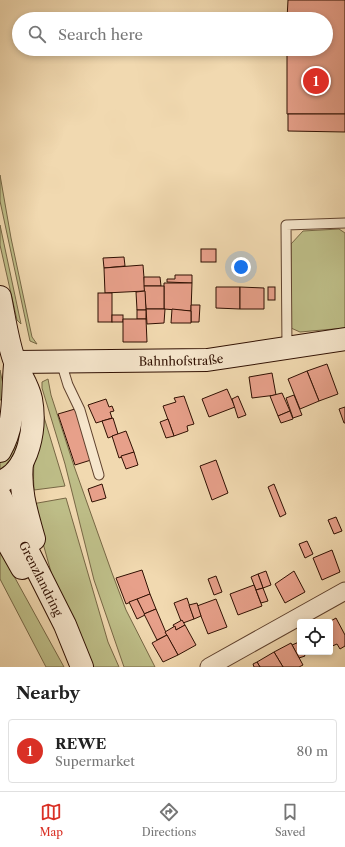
<!DOCTYPE html>
<html lang="en">
<head>
<meta charset="utf-8">
<style>
  :root { --surface:#fff; --page:#f6f6f6; --text:#222; --muted:#767676; --line:#e0e0e0; --accent:#d93025 }
  body { margin:0; font-family:"Libre Caslon Text",serif; background:var(--page); color:var(--text) }
  .controls { position:absolute; right:12px; bottom:12px; display:grid; overflow:hidden; border-radius:4px; box-shadow:0 2px 6px #0003 }
  .controls button { width:36px; height:36px; display:grid; place-items:center; padding:0; border:0; border-bottom:1px solid var(--line); background:var(--surface); color:var(--text); font:20px sans-serif }
  .you { position:absolute; left:241px; top:267px; width:14px; height:14px; margin:-10px; border:3px solid #fff; border-radius:50%; background:#1a73e8; box-shadow:0 0 0 6px #1a73e833 }
  .badge { display:grid; place-items:center; width:26px; height:26px; border-radius:50%; background:var(--accent); color:#fff; font-size:13px; font-weight:700 }
  .pin { position:absolute; translate:-50% -50%; border:2px solid #fff; box-shadow:0 1px 4px #0006 }
  .list { margin:0; padding:0; list-style:none }
  h2 { display:flex; justify-content:space-between; align-items:center; height:52px; margin:0; padding:0 16px; font-size:17px }
  h2 small { font-size:13px; font-weight:400; color:var(--muted) }
  .list li { display:grid; grid-template-columns:26px 1fr auto; gap:12px; align-items:center; box-sizing:border-box; height:64px; margin:0 8px 8px; padding:0 8px; border:1px solid var(--line); border-radius:4px }
  .list b { display:block; font-size:15px; white-space:nowrap }
  .list p { margin:0; font-size:13px; white-space:nowrap; color:var(--muted) }
  .list em { font-size:13px; font-style:normal; color:var(--muted) }
  .icon { flex:none; width:22px; height:22px; fill:none; stroke:currentColor; stroke-width:2; stroke-linecap:round; stroke-linejoin:round }
  .map { position:relative; flex:none; width:345px; height:667px; overflow:hidden }
  .search { position:absolute; background:var(--surface); box-shadow:0 2px 6px #0003; left:12px; right:12px; top:12px; height:44px; display:flex; align-items:center; gap:10px; box-sizing:border-box; padding:0 14px; border-radius:22px; color:var(--muted); font-size:15px }
  .sheet { height:124px; background:var(--surface) }
  nav { display:flex; justify-content:space-around; align-items:center; box-sizing:border-box; height:56px; border-top:1px solid var(--line); background:var(--surface); font-size:11px; color:var(--muted) }
  nav a { display:grid; justify-items:center; gap:2px }
  nav .on { color:var(--accent) }
  .map>svg:first-child { display:block }
  .green { fill:#bebe88; stroke:#776745 }
  .building { fill:#e7a08a; stroke:#301002 }
  .lines { fill:none; stroke-linecap:round; stroke-linejoin:round }
  .lane-casing { stroke:#60422e; stroke-width:11 }
  .street-casing { stroke:#60422e; stroke-width:19 }
  .secondary-casing { stroke:#301002; stroke-width:24 }
  .lane { stroke:#f6e6cc; stroke-width:9 }
  .street { stroke:#f6e6cc; stroke-width:17 }
  .secondary { stroke:#f6e6cc; stroke-width:22 }
  .labels { text-anchor:middle; dominant-baseline:central; stroke-width:3.5; stroke-linejoin:round; paint-order:stroke }
  .street-label { font-size:12px; fill:#301002; stroke:#f6e6cc }
</style>
</head>
<body>
<div class="map">
<svg width="345" height="667" viewBox="0 0 345 667">
  <rect width="100%" height="100%" fill="#f1d9b0"/>
  <filter id="stains"><feTurbulence type="fractalNoise" baseFrequency=".005" numOctaves="4"/><feColorMatrix values="0 0 0 0 .2 0 0 0 0 .09 0 0 0 0 .02 0 0 0 .5 -.17"/></filter>
  <radialGradient id="worn" r=".72"><stop offset=".6" stop-color="#630" stop-opacity="0"/><stop offset="1" stop-color="#630" stop-opacity=".3"/></radialGradient>
  <g class="green">
    <polygon points="0,175 11,238 32,337 37,344 30,341 0,201"/>
    <polygon points="0,225 21,324 17,320 0,245"/>
    <polygon points="339,229 345,233 345,328 300,332 291,328 291,244 303,231"/>
    <polygon points="0,370 6,399 0,400"/>
    <polygon points="48,379 51,395 74,466 112,573 126,610 155,667 124,667 94,580 65,464 42,388 42,382"/>
    <path d="M40,404L65,486L34,490C32,462 37,433 40,404Z"/>
    <polygon points="26,407 21,451 0,473 0,463 8,451"/>
    <polygon points="66,498 108,642 119,667 92,667 53,579 32,504"/>
    <polygon points="0,552 4,558 64,667 46,667 0,579"/>
  </g>
  <g class="building">
    <polygon points="288,0 345,0 345,114 287,114 287,49 326,49 326,19 287,19"/>
    <polygon points="288,114 345,114 345,132 288,131"/>
    <rect x="201" y="249" width="15" height="13"/>
    <polygon points="124,257 125,266 104,268 103,258"/>
    <polygon points="143,265 145,291 105,293 104,268"/>
    <polygon points="175,275 192,275 192,283 167,282 167,279 175,279"/>
    <polygon points="144,277 160,277 161,286 144,286"/>
    <polygon points="164,283 192,283 191,311 164,309"/>
    <polygon points="144,286 164,286 164,309 146,309"/>
    <polygon points="216,287 240,287 240,309 216,308"/>
    <polygon points="240,287 264,288 264,309 240,309"/>
    <rect x="268" y="287" width="7" height="13"/>
    <polygon points="145,291 146,310 137,310 136,292"/>
    <rect x="98" y="293" width="14" height="29"/>
    <polygon points="191,305 200,305 199,322 191,322"/>
    <polygon points="146,309 165,309 164,323 147,324"/>
    <polygon points="172,309 191,311 191,323 171,323"/>
    <rect x="137" y="310" width="9" height="9"/>
    <rect x="112" y="315" width="11" height="7"/>
    <polygon points="123,319 146,319 147,342 123,342"/>
    <polygon points="327,364 338,394 319,401 307,371"/>
    <polygon points="307,371 319,401 300,409 288,379"/>
    <polygon points="272,373 276,395 252,398 249,377"/>
    <polygon points="227,389 235,407 209,417 202,399"/>
    <polygon points="282,393 290,411 278,416 270,396"/>
    <polygon points="294,395 302,415 293,418 286,398"/>
    <polygon points="184,396 194,424 187,426 188,431 174,436 163,406 176,402 174,398"/>
    <polygon points="238,396 246,415 238,418 232,399"/>
    <polygon points="106,399 109,407 112,406 114,411 110,412 112,418 96,423 88,405"/>
    <polygon points="345,407 345,423 344,423 339,409"/>
    <polygon points="75,409 91,460 75,465 58,414"/>
    <polygon points="290,411 293,419 281,423 278,416"/>
    <polygon points="113,418 118,434 108,438 102,421"/>
    <polygon points="168,419 174,436 166,438 160,422"/>
    <polygon points="126,431 134,452 119,458 112,436"/>
    <polygon points="134,452 138,465 126,469 121,456"/>
    <polygon points="216,460 228,493 212,500 200,466"/>
    <polygon points="102,484 106,498 92,502 88,489"/>
    <polygon points="274,484 286,514 280,517 268,487"/>
    <polygon points="336,517 342,531 334,534 328,520"/>
    <polygon points="307,541 313,554 305,558 299,544"/>
    <polygon points="332,550 340,572 322,580 313,558"/>
    <polygon points="142,570 150,594 126,604 116,578"/>
    <polygon points="266,571 271,585 263,588 258,574"/>
    <polygon points="294,571 305,592 285,603 275,584"/>
    <polygon points="258,574 263,588 256,590 251,577"/>
    <polygon points="216,576 222,592 214,595 208,579"/>
    <polygon points="254,585 262,606 238,615 230,594"/>
    <polygon points="263,588 268,601 261,603 256,590"/>
    <polygon points="150,594 156,609 144,614 137,599"/>
    <polygon points="187,598 194,619 183,623 181,621 174,603"/>
    <polygon points="137,599 145,615 137,619 129,602"/>
    <polygon points="216,599 227,627 208,634 197,606"/>
    <polygon points="197,603 201,616 194,619 189,605"/>
    <polygon points="156,609 167,635 157,640 144,614"/>
    <polygon points="336,618 345,635 345,646 340,649 337,644 330,647 329,622"/>
    <polygon points="182,620 185,625 176,630 173,625"/>
    <polygon points="185,625 196,645 178,655 165,632 175,626 176,630"/>
    <polygon points="167,635 178,655 163,662 152,643"/>
    <polygon points="299,642 300,652 303,652 305,656 299,658 292,645"/>
    <polygon points="291,643 303,665 299,667 283,667 274,652"/>
    <polygon points="274,652 283,667 260,667 257,662"/>
    <polygon points="257,662 260,667 254,667 253,664"/>
  </g>
  <g class="lines">
    <defs>
      <g id="lane">
        <polyline points="287,348 286,225 345,223"/>
        <polyline points="61,362 68,385 80,410 99,475"/>
      </g>
      <polyline id="street" points="209,667 345,591"/>
      <g id="secondary">
        <path d="M0,297C4,316 8,345 15,362C20,375 28,385 31,399C36,426 30,471 0,482"/>
        <path id="s1" d="M15,362L207,360L345,339"/>
        <path d="M0,451C16,423 12,396 15,365"/>
        <path d="M22,463C19,490 27,514 34,539"/>
        <path id="s2" d="M0,496L65,625L82,667"/>
        <polyline points="0,529 22,568"/>
      </g>
    </defs>
    <use href="#lane" class="lane-casing"/>
    <use href="#street" class="street-casing"/>
    <use href="#secondary" class="secondary-casing"/>
    <use href="#lane" class="lane"/>
    <use href="#street" class="street"/>
    <use href="#secondary" class="secondary"/>
  </g>
  <g class="labels">
    <g class="street-label">
      <text stroke="none"><textPath href="#s1" startOffset="166">Bahnhofstraße</textPath></text>
      <text stroke="none"><textPath href="#s2" startOffset="92">Grenzlandring</textPath></text>
    </g>
  </g>
  <rect width="100%" height="100%" filter="url(#stains)"/>
  <rect width="100%" height="100%" fill="url(#worn)"/>
</svg>
<div class="controls">
<button><svg class="icon" aria-label="locate" viewBox="0 0 24 24"><circle cx="12" cy="12" r="6"/><path d="M12 2v4M12 18v4M2 12h4M18 12h4"/></svg></button>
</div>
<div class="you"></div>
<div class="pin badge" style="left:316px;top:81px">1</div>
<div class="search"><svg class="icon" aria-label="search" viewBox="0 0 24 24"><circle cx="10" cy="10" r="6"/><path d="M15 15l6 6"/></svg>Search here</div>
</div>
<section class="sheet">
<h2>Nearby<small></small></h2>
<ul class="list">
<li><span class="badge">1</span><div><b>REWE</b><p>Supermarket</p></div><em>80 m</em></li>
</ul>
</section>
<nav>
<a class="on"><svg class="icon" aria-label="map" viewBox="0 0 24 24"><path d="M3 6l6-2 6 2 6-2v14l-6 2-6-2-6 2zM9 4v14M15 6v14"/></svg>Map</a>
<a><svg class="icon" aria-label="directions" viewBox="0 0 24 24"><path d="M12 3l9 9-9 9-9-9zM9 14v-3h6M13 9l2 2-2 2"/></svg>Directions</a>
<a><svg class="icon" aria-label="saved" viewBox="0 0 24 24"><path d="M7 4h10v16l-5-4-5 4z"/></svg>Saved</a>
</nav>
</body>
</html>
